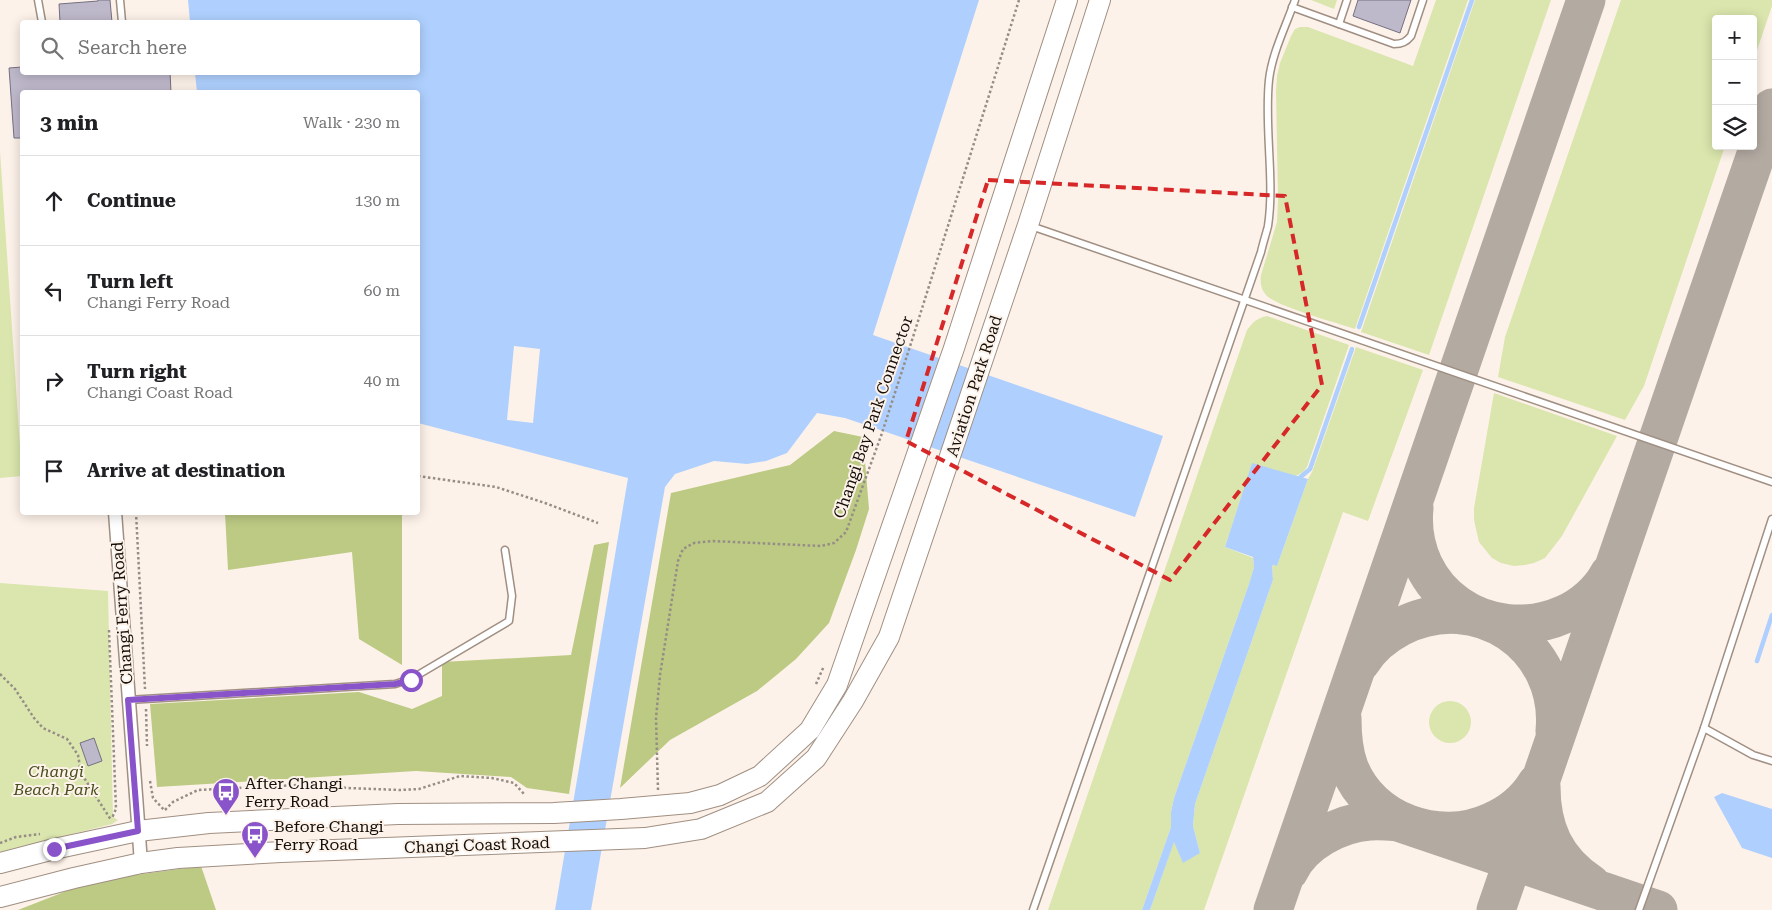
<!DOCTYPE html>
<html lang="en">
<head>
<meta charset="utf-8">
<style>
  :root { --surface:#fff; --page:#f2f2f2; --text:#202124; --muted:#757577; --line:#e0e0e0 }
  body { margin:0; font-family:"Roboto Serif",serif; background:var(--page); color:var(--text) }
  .controls { position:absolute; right:15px; top:15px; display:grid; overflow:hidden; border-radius:5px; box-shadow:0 2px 12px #0003 }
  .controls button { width:45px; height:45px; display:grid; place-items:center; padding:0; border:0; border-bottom:1px solid var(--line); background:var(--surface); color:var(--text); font:25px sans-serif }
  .stop { position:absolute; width:15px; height:15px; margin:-11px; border:4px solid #8953ca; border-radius:50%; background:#fff }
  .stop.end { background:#8953ca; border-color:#fff; box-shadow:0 1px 5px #0008 }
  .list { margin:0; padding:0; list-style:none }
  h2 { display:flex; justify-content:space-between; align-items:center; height:65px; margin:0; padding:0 20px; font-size:21px }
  h2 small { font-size:16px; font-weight:400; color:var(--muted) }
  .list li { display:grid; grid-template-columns:32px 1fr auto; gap:15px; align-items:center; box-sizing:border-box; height:90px; padding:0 20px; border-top:1px solid var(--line) }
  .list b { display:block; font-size:19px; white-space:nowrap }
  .list p { margin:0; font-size:16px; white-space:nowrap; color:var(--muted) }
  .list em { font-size:16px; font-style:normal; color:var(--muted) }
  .icon { flex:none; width:28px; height:28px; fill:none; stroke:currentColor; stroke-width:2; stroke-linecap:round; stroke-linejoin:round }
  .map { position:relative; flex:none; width:1772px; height:910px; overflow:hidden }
  .search { position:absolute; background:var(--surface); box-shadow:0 2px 12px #0003; left:20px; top:20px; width:400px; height:55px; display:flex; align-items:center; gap:12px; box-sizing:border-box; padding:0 18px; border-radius:5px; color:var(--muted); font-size:19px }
  .panel { position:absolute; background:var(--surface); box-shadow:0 2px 12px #0003; left:20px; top:90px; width:400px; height:425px; border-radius:5px }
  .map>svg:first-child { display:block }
  .green { fill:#dae6ad }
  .forest { fill:#bcca84 }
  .water { fill:#afd0fe }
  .pier { fill:#fdf2e9 }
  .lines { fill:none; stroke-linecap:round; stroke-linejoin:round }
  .stream { stroke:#afd0fe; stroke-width:4.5 }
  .taxiway { stroke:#b3aaa2; stroke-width:39 }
  .building { fill:#beb8cb; stroke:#757082 }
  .service-casing { stroke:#a08f82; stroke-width:9 }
  .minor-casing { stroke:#a08f82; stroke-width:15 }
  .primary-casing { stroke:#a08f82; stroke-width:22 }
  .path { stroke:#968d86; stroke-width:2.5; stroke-dasharray:2.5 2.5; stroke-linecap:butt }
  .service { stroke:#fff; stroke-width:6 }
  .minor { stroke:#fff; stroke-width:12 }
  .primary { stroke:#fff; stroke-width:20 }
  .route { stroke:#8953ca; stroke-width:6 }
  .marked { fill:none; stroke:#d62828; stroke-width:4; stroke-dasharray:10 6; stroke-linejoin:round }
  .labels { text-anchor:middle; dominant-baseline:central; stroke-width:4; stroke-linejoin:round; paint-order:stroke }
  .street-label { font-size:16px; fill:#150f0a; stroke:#fdf2e9 }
  .park-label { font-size:16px; font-style:italic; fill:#48501e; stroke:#fdf2e9 }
  .poi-label { font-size:16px; fill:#150f0a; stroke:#fdf2e9; text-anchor:start }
</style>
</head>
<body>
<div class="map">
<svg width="1772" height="910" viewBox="0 0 1772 910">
  <rect width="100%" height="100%" fill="#fdf2e9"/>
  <g class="green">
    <polygon points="1311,0 1337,0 1334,9"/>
    <path d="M1436,0H1468L1355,329C1337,323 1279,307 1267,296C1261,290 1260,283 1261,275L1277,222L1278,199L1276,91L1277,76L1280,63L1291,36L1295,29L1300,27H1308L1413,66Z"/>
    <polygon points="1475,0 1551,0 1429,355 1361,332"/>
    <polygon points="1621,0 1772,0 1772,6 1753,62 1753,19 1716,19 1716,146 1725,146 1644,386 1625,420 1498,377 1505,337"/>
    <polygon points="0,151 22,476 0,478"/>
    <path d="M1267,316L1349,345L1307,467L1303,472L1296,476L1252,464L1225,547L1253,558L1254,567L1249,584L1174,798L1171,812V827L1142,910H1048L1247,330C1253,322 1257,318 1267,316Z"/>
    <polygon points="1356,347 1423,370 1368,521 1343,512 1204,910 1150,910 1174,841 1200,853 1193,826 1195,804 1273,580 1272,565 1277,566 1308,479 1312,472"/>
    <polygon points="1494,393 1617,436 1562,536 1545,558 1534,563 1525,565 1514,566 1501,563 1492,558 1479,542 1474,520 1474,508"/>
    <polygon points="0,583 108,591 113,817 118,820 112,824 0,852"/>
    <circle cx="1450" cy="722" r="21"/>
  </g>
  <g class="forest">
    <polygon points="834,431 863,437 869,509 856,550 829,623 796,659 757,691 670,740 620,788 671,493 790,465"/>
    <polygon points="225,513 402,513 402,665 359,639 352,552 228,570"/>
    <polygon points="609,542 569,794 527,788 511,777 416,771 157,787 150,704 359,692 412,709 442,696 442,662 571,655 594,545"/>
    <polygon points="201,866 216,910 18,910 92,881"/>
  </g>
  <g class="water">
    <polygon points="188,0 979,0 873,335 1163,436 1135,517 845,418 817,413 787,453 766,461 747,464 714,461 675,474 665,487 591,910 555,910 628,478 418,423 418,92 197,92 195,73 418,72 418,22 190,22"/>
    <polygon points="1252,463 1308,479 1277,566 1272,565 1273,580 1195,804 1193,826 1200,853 1183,863 1174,842 1150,910 1142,910 1171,827 1171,812 1174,798 1249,584 1254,567 1253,557 1225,547"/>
    <polygon points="1722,793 1772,809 1772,858 1742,848 1714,797"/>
  </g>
  <polygon class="pier" points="514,346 540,349 533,423 507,420"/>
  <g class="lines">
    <g class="stream">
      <polyline points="1359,327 1472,0"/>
      <polyline points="1297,480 1310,469 1352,349"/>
      <polyline points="1757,661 1772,615"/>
    </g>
    <g class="taxiway">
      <path d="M1414,508C1406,592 1489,648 1565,614C1583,606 1600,591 1609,574"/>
      <path d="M1361,662C1370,647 1385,635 1400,627C1477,587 1563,646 1555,731"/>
      <path d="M1342,718C1342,735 1343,751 1349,767C1370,822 1439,846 1491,822C1510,814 1526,801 1537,783"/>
      <path d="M1541,786C1541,829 1555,860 1591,884"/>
      <path d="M1289,871C1302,843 1339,823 1370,821C1379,820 1388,821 1398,822L1658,910"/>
      <polyline points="1273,910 1586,0"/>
      <polyline points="1496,910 1772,108"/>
    </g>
  </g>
  <g class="building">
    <polygon points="98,0 110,0 112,22 60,22 59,4 98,1"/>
    <polygon points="1358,0 1411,0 1400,33 1353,16"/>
    <polygon points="22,67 22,72 170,72 171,92 22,92 22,138 14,138 9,68"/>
    <polygon points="94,738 102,761 88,766 80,743"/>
  </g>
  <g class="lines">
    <defs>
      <g id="service">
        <polyline points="38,0 42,22"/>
        <polyline points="120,0 122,22"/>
        <path d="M1292,7L1394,44C1402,44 1406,42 1411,36L1423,0"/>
        <polyline points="1339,24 1347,0"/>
        <polyline points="1031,226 1772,482"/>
        <polyline points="128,700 395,684 411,679 509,621 512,596 505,550"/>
        <polyline points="1704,728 1753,755 1772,761"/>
        <path d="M1033,910L1261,252C1263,243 1266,234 1268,226C1275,180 1264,127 1269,80C1272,53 1286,26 1295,0"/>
        <polyline points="1639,910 1704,728 1772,519"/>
      </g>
      <polyline id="minor" points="115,512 141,863"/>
      <g id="primary">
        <polyline points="0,863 54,849 138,831 209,823 398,814 554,813 621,809 690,803 720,795 760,776 810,730 837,685 954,348 1067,0"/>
        <polyline points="0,897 74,878 141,863 178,858 281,852 645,838 701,829 767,802 816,758 853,701 889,637 1028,225 1100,0"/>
      </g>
    </defs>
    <use href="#service" class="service-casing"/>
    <use href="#minor" class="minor-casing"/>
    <use href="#primary" class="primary-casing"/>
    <g class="path">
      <polyline points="418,476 496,487 545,503 598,523"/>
      <polyline points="136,512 145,689"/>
      <polyline points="109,630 116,809 112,818"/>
      <polyline points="0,674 15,689 34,718 43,728 67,739 78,755 81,773 111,820"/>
      <polyline points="816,684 824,666"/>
      <polyline points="146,709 147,746"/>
      <polyline points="150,781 153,798 165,811"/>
      <polyline points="658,790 656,718 660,675 678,561 683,549 694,543 712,541 821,546 834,543 846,532 881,436 913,337 1019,0"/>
      <polyline points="165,810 173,802 198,790 317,784 347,788 401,790 419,789 460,776 492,778 514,783 525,795"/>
      <polyline points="0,843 16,837 40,834"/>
    </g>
    <use href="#service" class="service"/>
    <use href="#minor" class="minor"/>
    <use href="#primary" class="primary"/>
  </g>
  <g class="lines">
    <polyline class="route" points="54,849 138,831 128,700 395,684 411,680"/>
  </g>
  <path class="marked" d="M988,180L1285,196L1322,385L1170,580L906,441Z"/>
  <defs>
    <symbol id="bus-pin" viewBox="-11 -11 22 30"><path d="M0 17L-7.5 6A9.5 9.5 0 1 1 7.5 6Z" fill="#8953ca" stroke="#fdf2e9"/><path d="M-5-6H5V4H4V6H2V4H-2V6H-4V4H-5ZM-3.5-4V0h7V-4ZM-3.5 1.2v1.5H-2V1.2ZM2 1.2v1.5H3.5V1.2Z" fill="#fff"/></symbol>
  </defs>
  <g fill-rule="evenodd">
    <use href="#bus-pin" x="210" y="776" width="32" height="43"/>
    <use href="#bus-pin" x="239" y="819" width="32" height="43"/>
  </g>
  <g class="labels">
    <g class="street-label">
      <text transform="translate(974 386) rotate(-72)">Aviation Park Road</text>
      <text transform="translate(873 417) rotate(-71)">Changi Bay Park Connector</text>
      <text transform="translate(122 613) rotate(-94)">Changi Ferry Road</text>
      <text transform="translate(477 845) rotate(-2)">Changi Coast Road</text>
    </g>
    <g class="park-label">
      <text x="56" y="771">Changi<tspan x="56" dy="18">Beach Park</tspan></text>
    </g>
    <g class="poi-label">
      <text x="245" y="783">After Changi<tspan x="245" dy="18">Ferry Road</tspan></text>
      <text x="274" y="826">Before Changi<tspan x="274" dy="18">Ferry Road</tspan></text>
    </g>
  </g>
</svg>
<div class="controls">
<button>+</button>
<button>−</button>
<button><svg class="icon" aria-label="layers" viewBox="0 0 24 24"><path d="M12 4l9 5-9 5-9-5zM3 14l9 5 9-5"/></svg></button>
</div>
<div class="stop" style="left:411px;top:680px"></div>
<div class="stop end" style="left:54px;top:849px"></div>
<div class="search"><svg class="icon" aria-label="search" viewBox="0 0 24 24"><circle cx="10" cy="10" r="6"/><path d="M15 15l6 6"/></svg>Search here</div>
<section class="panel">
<h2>3 min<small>Walk · 230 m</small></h2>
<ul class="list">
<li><svg class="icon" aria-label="ahead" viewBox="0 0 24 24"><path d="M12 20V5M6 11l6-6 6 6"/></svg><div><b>Continue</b></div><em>130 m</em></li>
<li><svg class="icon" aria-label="left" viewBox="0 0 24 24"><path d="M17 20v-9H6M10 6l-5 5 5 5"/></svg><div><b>Turn left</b><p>Changi Ferry Road</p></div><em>60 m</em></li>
<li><svg class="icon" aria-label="right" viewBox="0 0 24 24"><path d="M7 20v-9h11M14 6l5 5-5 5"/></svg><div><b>Turn right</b><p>Changi Coast Road</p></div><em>40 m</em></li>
<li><svg class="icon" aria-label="arrive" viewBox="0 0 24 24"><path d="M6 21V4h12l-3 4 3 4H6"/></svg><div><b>Arrive at destination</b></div></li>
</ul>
</section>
</div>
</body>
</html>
